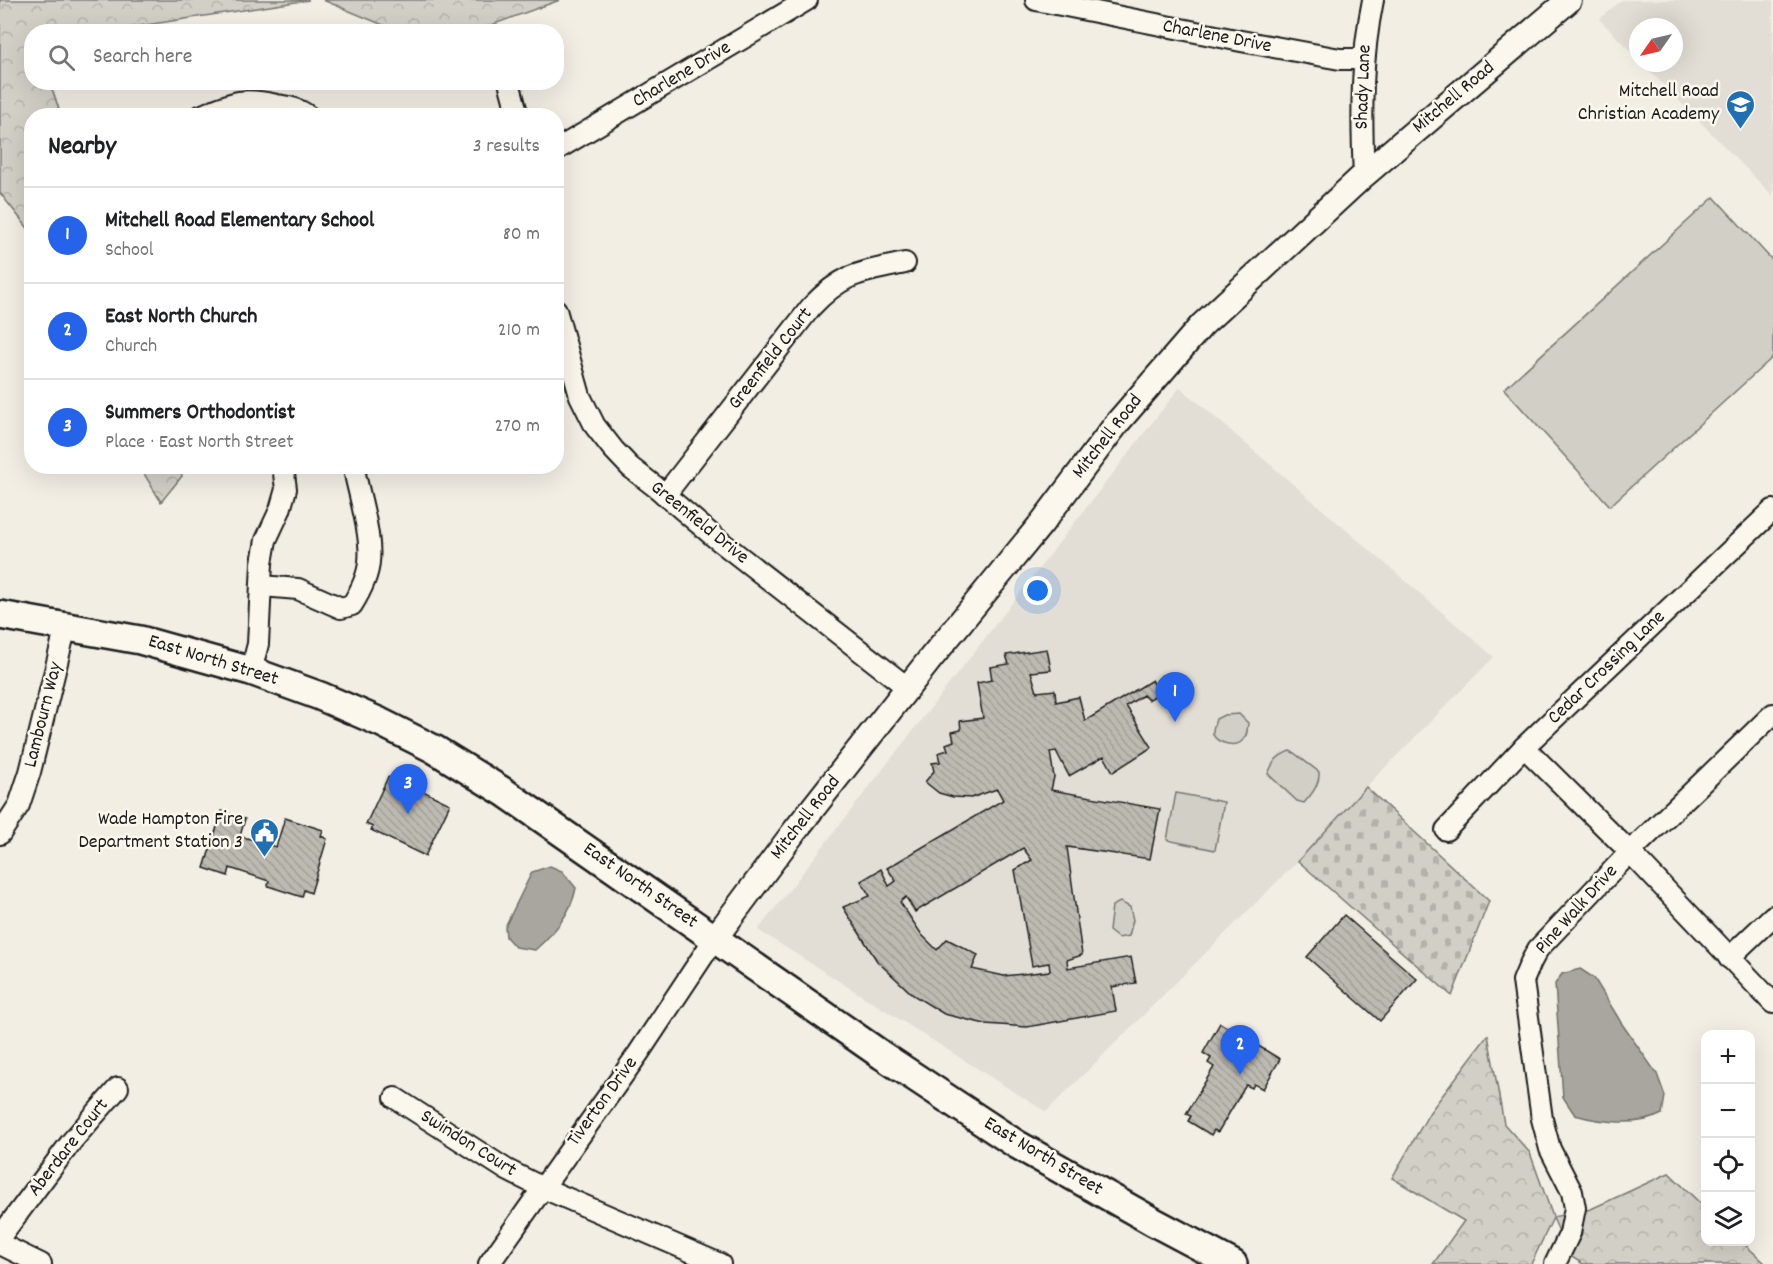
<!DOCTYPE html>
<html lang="en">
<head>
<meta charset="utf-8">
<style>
  :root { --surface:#fff; --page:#f2f2f2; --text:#202124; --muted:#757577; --line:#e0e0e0; --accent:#2563eb }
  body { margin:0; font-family:Dekko,sans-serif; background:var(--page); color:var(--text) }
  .controls { position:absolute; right:18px; bottom:18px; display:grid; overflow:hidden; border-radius:12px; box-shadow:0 6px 24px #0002 }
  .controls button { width:54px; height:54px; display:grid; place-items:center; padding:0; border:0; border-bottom:2px solid var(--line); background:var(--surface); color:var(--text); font:30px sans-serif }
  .compass { position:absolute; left:1629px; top:18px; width:54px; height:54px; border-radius:50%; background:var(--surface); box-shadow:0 6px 24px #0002; rotate:236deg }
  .you { position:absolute; left:1038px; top:591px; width:21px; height:21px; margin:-15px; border:4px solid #fff; border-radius:50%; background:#1a73e8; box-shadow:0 0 0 9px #1a73e833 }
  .badge { display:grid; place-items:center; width:39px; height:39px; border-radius:50%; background:var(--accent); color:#fff; font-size:20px; font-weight:700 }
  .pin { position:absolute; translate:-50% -50px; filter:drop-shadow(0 2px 3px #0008) }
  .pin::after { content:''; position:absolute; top:32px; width:21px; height:18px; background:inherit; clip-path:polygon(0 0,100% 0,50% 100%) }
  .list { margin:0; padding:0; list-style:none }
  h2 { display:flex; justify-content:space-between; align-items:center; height:78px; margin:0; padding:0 24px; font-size:26px }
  h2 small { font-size:20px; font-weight:400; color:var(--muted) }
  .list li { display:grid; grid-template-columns:39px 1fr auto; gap:18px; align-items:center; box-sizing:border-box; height:96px; padding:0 24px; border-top:2px solid var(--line) }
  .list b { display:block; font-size:22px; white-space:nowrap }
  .list p { margin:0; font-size:20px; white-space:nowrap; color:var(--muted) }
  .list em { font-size:20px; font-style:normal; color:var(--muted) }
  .icon { flex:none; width:33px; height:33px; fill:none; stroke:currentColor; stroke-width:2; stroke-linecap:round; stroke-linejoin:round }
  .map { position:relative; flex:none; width:1773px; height:1264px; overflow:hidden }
  .search { position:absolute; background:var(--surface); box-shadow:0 6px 24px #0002; left:24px; top:24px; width:540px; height:66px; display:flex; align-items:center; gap:15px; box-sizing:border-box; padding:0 21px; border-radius:24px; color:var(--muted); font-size:22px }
  .panel { position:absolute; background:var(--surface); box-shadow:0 6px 24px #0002; left:24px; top:108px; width:540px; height:366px; border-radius:24px }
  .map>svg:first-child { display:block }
  .built { fill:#e2ded5 }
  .green { fill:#d2cfc6; stroke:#777671; stroke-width:1.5 }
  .forest { fill:url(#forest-crowns); stroke:#777671; stroke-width:1.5 }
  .cemetery { fill:url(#cemetery-stones); stroke:#777671; stroke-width:1.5 }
  .water { fill:#a9a6a0; stroke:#716f6b; stroke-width:1.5 }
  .building { fill:url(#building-back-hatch); stroke:#1c1c1c; stroke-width:1.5; fill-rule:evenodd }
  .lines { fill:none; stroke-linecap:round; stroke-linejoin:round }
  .minor-casing { stroke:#1c1c1c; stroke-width:24 }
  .tertiary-casing { stroke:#1c1c1c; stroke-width:28 }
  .secondary-casing { stroke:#1c1c1c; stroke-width:32 }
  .minor { stroke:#fbf7ec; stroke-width:20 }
  .tertiary { stroke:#fbf7ec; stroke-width:24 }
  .secondary { stroke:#fbf7ec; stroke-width:27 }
  .labels { text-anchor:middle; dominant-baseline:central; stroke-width:5; stroke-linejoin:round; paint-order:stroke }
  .street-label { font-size:20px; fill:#1c1c1c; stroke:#fbf7ec }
  .poi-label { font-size:20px; fill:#1c1c1c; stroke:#fbf7ec; text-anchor:end }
</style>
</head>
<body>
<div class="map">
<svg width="1773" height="1264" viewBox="0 0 1773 1264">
  <defs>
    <pattern id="forest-crowns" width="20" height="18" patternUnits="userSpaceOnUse" patternTransform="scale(1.5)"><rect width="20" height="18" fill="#d2cfc6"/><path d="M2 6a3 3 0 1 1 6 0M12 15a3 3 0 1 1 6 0" fill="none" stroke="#b4b1aa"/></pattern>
    <pattern id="cemetery-stones" width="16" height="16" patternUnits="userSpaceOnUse" patternTransform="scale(1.5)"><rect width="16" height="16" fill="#d2cfc6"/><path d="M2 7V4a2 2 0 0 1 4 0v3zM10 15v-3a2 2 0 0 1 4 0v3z" fill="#b4b1aa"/></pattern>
    <pattern id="building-back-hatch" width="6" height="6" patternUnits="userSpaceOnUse" patternTransform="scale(1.5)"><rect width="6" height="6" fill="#bdbab1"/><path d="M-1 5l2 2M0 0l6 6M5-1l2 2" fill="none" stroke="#a29f98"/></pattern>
  </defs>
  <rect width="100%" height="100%" fill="#f2eee4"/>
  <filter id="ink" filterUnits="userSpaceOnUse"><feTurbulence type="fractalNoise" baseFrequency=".0167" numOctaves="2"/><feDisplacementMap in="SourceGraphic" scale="12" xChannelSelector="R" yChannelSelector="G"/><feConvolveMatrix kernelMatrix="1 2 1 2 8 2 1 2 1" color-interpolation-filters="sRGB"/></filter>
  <g filter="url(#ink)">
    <g class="built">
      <polygon points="1622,0 1773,0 1773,196 1642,63 1674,63 1674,27 1638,27 1638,59 1599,19"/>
      <polygon points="1180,387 1494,657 1366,787 1298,861 1046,1112 758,930"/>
    </g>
    <g class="green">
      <polygon points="1714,197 1773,261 1773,357 1610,506 1504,389"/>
      <path d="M1239,714L1248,723C1247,729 1248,736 1242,741C1235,748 1216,743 1213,734C1212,729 1215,724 1216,719L1224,715Z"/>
      <path d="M1290,751L1294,753L1319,772C1320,784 1312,794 1304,803L1297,801L1268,774C1273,761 1277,756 1290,751Z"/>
      <polygon points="1176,793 1224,802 1215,850 1167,840"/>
      <polygon points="1120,902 1130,907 1133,920 1129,936 1118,938 1109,931 1112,906"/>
    </g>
    <g class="forest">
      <polygon points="0,0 309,0 107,31 32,32 32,82 50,83 61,115 32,116 31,232 0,193"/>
      <polygon points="323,0 560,0 475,31 400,32"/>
      <polygon points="140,467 180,467 182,476 161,502"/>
      <polygon points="1488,1035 1504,1124 1530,1153 1553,1217 1591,1209 1669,1173 1705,1208 1706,1242 1742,1242 1766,1264 1583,1264 1570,1256 1553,1218 1531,1264 1433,1264 1464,1221 1392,1178 1430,1112"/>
    </g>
    <polygon class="cemetery" points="1366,787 1489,901 1452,996 1298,861"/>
    <g class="water">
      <path d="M550,866L562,871L576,888C571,914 554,933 535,950L515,947L506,937L505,927L532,872Z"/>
      <path d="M1580,969L1594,978L1622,1024L1657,1074L1665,1096L1662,1114C1638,1127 1600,1122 1575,1115L1563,1097L1555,984L1562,974Z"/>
    </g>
    <g class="building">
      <path d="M1047,649L1051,670L1031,672L1037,692L1055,690L1056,702L1079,697L1085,721L1152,680L1160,693L1148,700L1143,695L1126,706L1152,747L1113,772L1104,756L1069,776L1056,751L1050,752L1054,777L1051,790L1160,809L1150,859L1067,847L1082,955L1067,960L1068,968L1131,957L1136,983L1112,987L1116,1011L1027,1027L985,1024L944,1014L913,995L877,961L843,907L870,896L861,881L881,869L889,886L896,881L887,868L1003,800L997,789L971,798L953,797L939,793L925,782L934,771L932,763L940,762L938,753L948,750L946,744L954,741L952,732L961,730L960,721L983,718L977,683L992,680L990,667L1009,664L1006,655ZM1023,848L1032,860L1015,870L1032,966L1049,963L1050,971L1004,976L972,969L978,955L947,939L937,950L922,935L900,902L906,897L915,912Z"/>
      <polygon points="388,777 395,780 396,778 450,804 425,856 371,830 373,827 366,824"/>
      <polygon points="222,811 245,819 240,836 276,847 285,818 323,830 321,836 327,839 311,893 304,890 302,897 268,886 269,881 230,868 228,876 204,868"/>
      <polygon points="1344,915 1417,979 1380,1021 1307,957"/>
      <polygon points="1220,1023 1280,1059 1263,1089 1254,1084 1252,1088 1246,1085 1218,1132 1214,1130 1211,1135 1188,1121 1191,1116 1186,1114 1214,1067 1208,1063 1211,1058 1203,1053"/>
    </g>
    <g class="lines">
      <defs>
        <g id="minor">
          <polyline points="1036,0 1241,41 1340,59 1364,59"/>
          <polyline points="509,82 518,116"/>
          <path d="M200,116C233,102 241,97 277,105C289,107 298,108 308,116"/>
          <polyline points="556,150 807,0"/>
          <path d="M1364,175C1361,116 1361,58 1373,0"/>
          <polyline points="556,310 580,396 595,426 613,449 630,467 657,488 712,535 908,688"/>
          <path d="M665,495L811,307C844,272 860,273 905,263"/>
          <path d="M262,586L298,589L341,608L352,605C360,592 368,577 369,562C372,537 360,498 355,474L356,466"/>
          <polyline points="251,671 258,644 262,563 266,540 280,510 286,489 283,466"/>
          <polyline points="1524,747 1630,852 1773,1003"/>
          <polyline points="1446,830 1524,747 1773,510"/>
          <polyline points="0,834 19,805 30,772 66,626"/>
          <polyline points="1729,958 1773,916"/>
          <polyline points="395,1098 507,1170 543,1188 720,1264"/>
          <polyline points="0,1237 72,1141 118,1088"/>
          <polyline points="0,1244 41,1264"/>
          <polyline points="489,1264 638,1054 715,938"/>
          <polyline points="1555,1264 1570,1233 1575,1208 1572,1192 1550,1149 1542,1119 1523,981 1531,962 1538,949 1630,852 1773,714"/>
        </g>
        <polyline id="tertiary" points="715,938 794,832 931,658 1041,524 1118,422 1202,325 1364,175 1569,0"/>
        <polyline id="secondary" points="0,615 140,640 251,671 320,696 380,722 434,749 504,792 883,1056 957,1105 1016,1144 1152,1221 1233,1264"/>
      </defs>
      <use href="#minor" class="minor-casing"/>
      <use href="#tertiary" class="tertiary-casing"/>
      <use href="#secondary" class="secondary-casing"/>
      <use href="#minor" class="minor"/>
      <use href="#tertiary" class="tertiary"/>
      <use href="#secondary" class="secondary"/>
    </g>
  </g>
  <defs>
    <symbol id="school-pin" viewBox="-11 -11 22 30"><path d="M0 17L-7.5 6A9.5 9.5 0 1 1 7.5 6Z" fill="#1f6fb2" stroke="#fbf7ec"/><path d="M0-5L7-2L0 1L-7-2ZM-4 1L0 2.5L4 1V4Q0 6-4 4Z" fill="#fff"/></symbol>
    <symbol id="civic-pin" viewBox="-11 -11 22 30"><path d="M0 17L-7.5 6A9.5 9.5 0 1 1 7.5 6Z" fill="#1f6fb2" stroke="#fbf7ec"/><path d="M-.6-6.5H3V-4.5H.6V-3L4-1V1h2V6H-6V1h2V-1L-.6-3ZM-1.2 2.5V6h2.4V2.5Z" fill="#fff"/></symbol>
  </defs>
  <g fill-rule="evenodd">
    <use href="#school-pin" x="1724" y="88" width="33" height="45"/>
    <use href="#civic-pin" x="248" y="816" width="33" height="45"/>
  </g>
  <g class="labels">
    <g class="street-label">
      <text transform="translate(1217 37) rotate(11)">Charlene Drive</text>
      <text transform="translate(682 75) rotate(-31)">Charlene Drive</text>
      <text transform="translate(1364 87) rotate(-88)">Shady Lane</text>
      <text transform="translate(1454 98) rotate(-40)">Mitchell Road</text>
      <text transform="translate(771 359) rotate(-52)">Greenfield Court</text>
      <text transform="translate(1108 437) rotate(-52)">Mitchell Road</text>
      <text transform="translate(699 523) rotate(39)">Greenfield Drive</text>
      <text transform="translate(213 661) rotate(17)">East North Street</text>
      <text transform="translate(1607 668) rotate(-44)">Cedar Crossing Lane</text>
      <text transform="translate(44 715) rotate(-76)">Lambourn Way</text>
      <text transform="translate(806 818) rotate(-52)">Mitchell Road</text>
      <text transform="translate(640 886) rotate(35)">East North Street</text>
      <text transform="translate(1577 910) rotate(-48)">Pine Walk Drive</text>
      <text transform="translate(603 1102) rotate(-54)">Tiverton Drive</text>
      <text transform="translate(468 1144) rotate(32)">Swindon Court</text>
      <text transform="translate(69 1148) rotate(-52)">Aberdare Court</text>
      <text transform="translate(1043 1157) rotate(31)">East North Street</text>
    </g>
    <g class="poi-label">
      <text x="1719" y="92">Mitchell Road<tspan x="1719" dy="23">Christian Academy</tspan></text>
      <text x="243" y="820">Wade Hampton Fire<tspan x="243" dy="23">Department Station 3</tspan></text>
    </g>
  </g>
</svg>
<div class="controls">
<button>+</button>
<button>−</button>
<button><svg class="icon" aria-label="locate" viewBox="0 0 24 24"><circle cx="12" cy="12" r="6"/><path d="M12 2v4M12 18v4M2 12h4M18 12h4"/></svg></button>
<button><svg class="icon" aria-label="layers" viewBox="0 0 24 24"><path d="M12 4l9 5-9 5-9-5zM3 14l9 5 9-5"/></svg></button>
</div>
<svg class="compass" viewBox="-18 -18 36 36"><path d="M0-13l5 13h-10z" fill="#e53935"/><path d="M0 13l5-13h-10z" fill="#757577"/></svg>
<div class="you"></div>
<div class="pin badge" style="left:1175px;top:722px">1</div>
<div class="pin badge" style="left:1240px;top:1075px">2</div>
<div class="pin badge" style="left:408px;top:814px">3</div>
<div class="search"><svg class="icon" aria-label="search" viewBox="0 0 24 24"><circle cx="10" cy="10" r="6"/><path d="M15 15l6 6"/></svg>Search here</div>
<section class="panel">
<h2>Nearby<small>3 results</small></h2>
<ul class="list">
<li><span class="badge">1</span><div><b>Mitchell Road Elementary School</b><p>School</p></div><em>80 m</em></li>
<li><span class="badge">2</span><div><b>East North Church</b><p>Church</p></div><em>210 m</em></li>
<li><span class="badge">3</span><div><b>Summers Orthodontist</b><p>Place · East North Street</p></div><em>270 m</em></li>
</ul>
</section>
</div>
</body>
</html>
